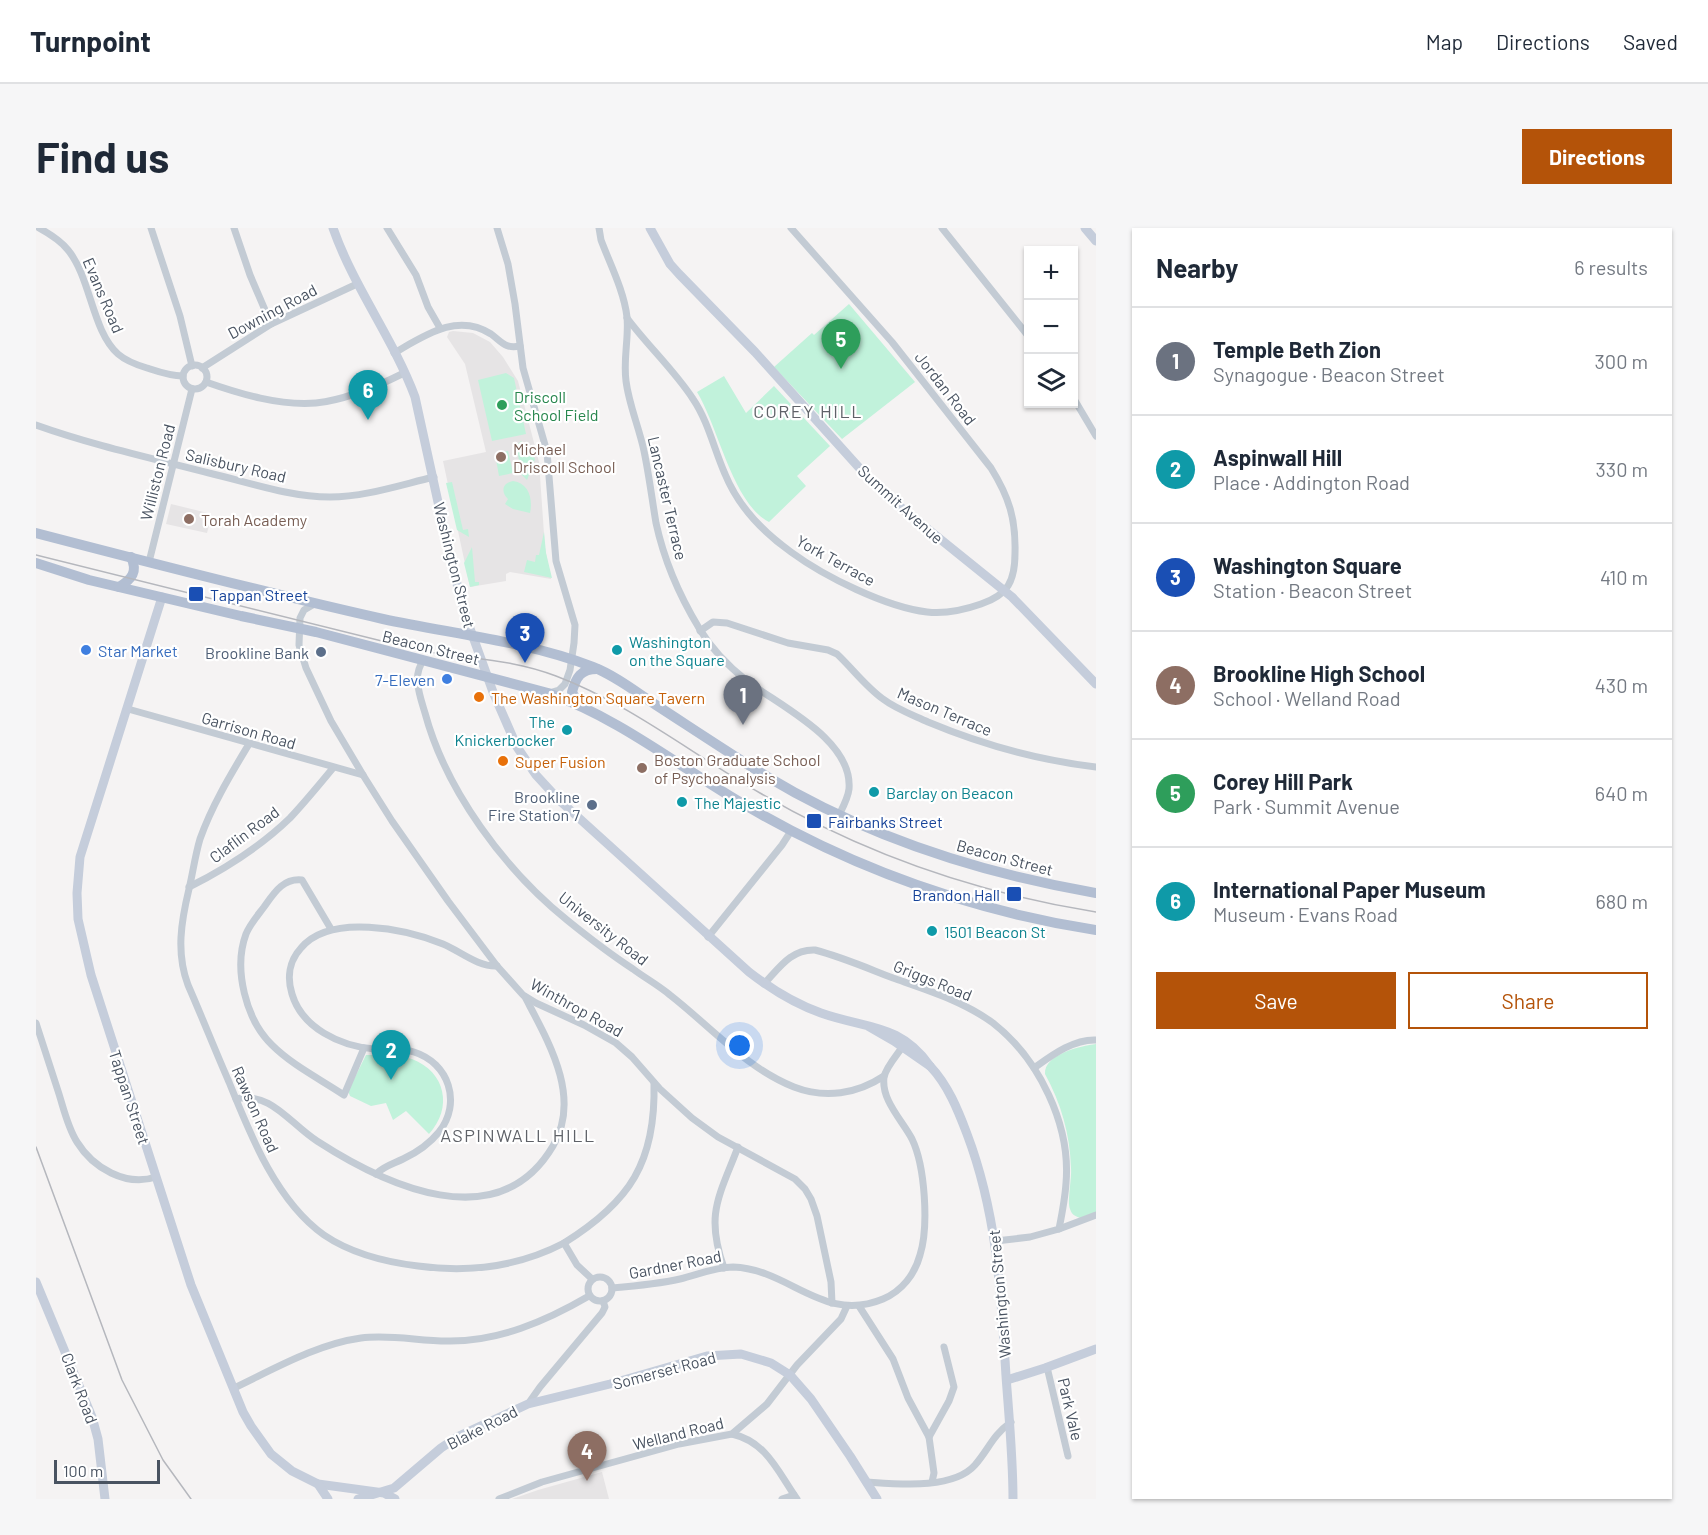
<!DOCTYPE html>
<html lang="en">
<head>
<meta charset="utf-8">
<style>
  :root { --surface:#fff; --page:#f6f6f7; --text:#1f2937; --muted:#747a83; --line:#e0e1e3; --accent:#b45309 }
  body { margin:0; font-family:Barlow,sans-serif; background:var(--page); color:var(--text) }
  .controls { position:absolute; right:18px; top:18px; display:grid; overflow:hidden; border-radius:0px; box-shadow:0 2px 4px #0004 }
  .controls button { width:54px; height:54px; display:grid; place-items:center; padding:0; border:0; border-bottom:2px solid var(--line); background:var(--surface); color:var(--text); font:30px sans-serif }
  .scale { position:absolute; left:18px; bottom:15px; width:106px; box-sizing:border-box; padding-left:6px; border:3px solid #495361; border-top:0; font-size:16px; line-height:21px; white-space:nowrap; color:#495361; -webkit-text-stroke:4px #fff; paint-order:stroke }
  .you { position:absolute; left:704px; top:818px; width:21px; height:21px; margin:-15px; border:4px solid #fff; border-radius:50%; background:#1a73e8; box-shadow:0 0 0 9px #1a73e833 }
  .badge { display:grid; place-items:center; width:39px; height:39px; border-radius:50%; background:var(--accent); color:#fff; font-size:20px; font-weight:700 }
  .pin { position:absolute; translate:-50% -50px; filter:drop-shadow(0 2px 3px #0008) }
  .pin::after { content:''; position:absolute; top:32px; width:21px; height:18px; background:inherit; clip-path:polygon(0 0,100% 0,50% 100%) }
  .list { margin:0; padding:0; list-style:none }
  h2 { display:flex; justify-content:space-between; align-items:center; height:78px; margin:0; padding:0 24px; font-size:26px }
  h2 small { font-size:20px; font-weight:400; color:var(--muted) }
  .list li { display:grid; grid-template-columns:39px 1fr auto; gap:18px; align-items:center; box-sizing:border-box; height:108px; padding:0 24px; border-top:2px solid var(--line) }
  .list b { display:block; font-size:22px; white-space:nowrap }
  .list p { margin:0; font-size:20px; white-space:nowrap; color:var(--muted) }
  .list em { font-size:20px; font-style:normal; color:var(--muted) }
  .actions { display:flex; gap:12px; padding:18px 24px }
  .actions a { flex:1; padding:14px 0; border:2px solid var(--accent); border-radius:0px; text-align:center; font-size:21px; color:var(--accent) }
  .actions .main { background:var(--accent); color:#fff }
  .icon { flex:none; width:33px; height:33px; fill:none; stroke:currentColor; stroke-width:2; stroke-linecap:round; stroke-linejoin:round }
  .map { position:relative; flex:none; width:1060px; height:1271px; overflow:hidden; border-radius:0px }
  header { display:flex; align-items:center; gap:36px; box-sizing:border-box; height:84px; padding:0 30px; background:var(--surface); border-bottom:2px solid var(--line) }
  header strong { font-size:28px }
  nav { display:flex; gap:33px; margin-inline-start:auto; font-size:21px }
  .intro { display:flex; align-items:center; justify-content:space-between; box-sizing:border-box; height:144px; padding:0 36px }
  h1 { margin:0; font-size:42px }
  .button { padding:15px 27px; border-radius:0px; background:var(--accent); color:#fff; font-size:21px; font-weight:700 }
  main { display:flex; gap:36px; padding:0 36px }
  aside { flex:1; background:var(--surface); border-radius:0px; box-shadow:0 2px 4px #0004 }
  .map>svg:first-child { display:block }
  .education { fill:#e6e4e5 }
  .green { fill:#c1f2db }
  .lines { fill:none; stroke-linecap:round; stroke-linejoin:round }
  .street { stroke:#c3cbd4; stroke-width:7 }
  .secondary { stroke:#c5cddb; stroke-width:9 }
  .primary { stroke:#b2bed2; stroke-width:10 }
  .tram { stroke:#b5b7bd; stroke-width:1.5 }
  .leisure-dot { fill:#2e9e5b; stroke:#fff; stroke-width:2 }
  .education-dot { fill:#8d6e63; stroke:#fff; stroke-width:2 }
  .transit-dot { fill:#1a4fb4; stroke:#fff; stroke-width:2 }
  .shop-dot { fill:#3f7fe0; stroke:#fff; stroke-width:2 }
  .culture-dot { fill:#0f9aa8; stroke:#fff; stroke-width:2 }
  .service-dot { fill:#5c6f8a; stroke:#fff; stroke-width:2 }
  .food-dot { fill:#e8710a; stroke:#fff; stroke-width:2 }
  .labels { text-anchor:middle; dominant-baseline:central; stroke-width:4.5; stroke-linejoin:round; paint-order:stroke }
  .street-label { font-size:16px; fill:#495361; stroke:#fff }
  .leisure-label { font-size:16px; fill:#27864d; stroke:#fff; text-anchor:start }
  .education-label { font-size:16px; fill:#785e54; stroke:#fff; text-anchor:start }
  .transit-label { font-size:16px; fill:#164399; stroke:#fff; text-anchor:start }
  .culture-label { font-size:16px; fill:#0d838f; stroke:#fff; text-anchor:start }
  .shop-label { font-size:16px; fill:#366cbe; stroke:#fff; text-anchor:start }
  .service-label { font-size:16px; fill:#4e5e75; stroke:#fff; text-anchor:end }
  .food-label { font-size:16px; fill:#c56008; stroke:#fff; text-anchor:start }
  .neighbourhood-label { font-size:18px; letter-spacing:1.5px; fill:#5f6268; stroke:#fff }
</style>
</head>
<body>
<header>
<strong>Turnpoint</strong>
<nav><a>Map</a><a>Directions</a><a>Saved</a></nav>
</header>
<div class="intro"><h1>Find us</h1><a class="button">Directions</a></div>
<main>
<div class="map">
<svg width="1060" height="1271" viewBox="0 0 1060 1271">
  <rect width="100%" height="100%" fill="#f5f3f3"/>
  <g class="education">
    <polygon points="417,103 437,105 454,114 467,129 482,153 503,234 509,320 515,351 474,344 470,346 470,353 434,359 407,233 450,224 429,136 411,109 413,104"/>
    <polygon points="135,276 176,286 171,305 130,296"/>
    <polygon points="566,1244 573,1271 476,1271 502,1262"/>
  </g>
  <g class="green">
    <polygon points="813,76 879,154 806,211 738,139 776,105 778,107"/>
    <polygon points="470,145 478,150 490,206 456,213 442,152"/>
    <path d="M688,148L710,185L738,158L794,218L761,248L770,258L733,294C697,276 682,198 661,164Z"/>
    <polygon points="485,213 495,223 499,231 491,252 482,243 484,242 481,217"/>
    <polygon points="472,223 477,245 463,248 459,226"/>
    <path d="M477,253C493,255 497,271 494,285L477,281L469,276L472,271C464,263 467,255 477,253Z"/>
    <polygon points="416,254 427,302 432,301 433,309 421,302 410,255"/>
    <polygon points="508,304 510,325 516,350 488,344 491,332 499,334 500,327 503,327"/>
    <polygon points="436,319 439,354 443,354 443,357 434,359 428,335"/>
    <path d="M1060,816V984L1044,990C1039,988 1036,987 1034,981C1031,973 1036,950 1035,940C1034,906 1025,875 1009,846C1008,826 1045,818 1060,816Z"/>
    <path d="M330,827C343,827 363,827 376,831C410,844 417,880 393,906L370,883L357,892L350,875L335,878L314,868L312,863Z"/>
  </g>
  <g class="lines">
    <g class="street">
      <path d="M3,0C14,6 24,12 32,22C55,50 56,103 82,126C90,133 101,137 111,140C123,144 134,148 147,148"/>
      <polyline points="115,0 144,88 156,138"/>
      <polyline points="198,0 214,47 235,96"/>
      <polyline points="351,0 380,47 392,79 404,100"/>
      <polyline points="461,0 472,36 479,76 487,140 511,224 520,333 539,397 538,415 534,442 529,456 523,462 513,465"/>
      <path d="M563,0L565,12C574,36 588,63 591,89C593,110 587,131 590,153C593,177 603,199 608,223C613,247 616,271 620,295C628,332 643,367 663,400C675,420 692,438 711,453C744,478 817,512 813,561C812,570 807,579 803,587"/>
      <polyline points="906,0 993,109"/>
      <path d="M591,90C611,117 639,143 657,171C672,193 678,221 689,246C702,278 727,304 755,324C789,349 850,379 891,384C909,386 928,382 945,376C972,367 979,353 979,325C980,291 973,269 955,240L856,114L755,0"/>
      <path d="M358,125C388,108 421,84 455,106C466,114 469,121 484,118"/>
      <circle cx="159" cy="149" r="12"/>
      <polyline points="166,140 235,96 321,56"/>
      <path d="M170,154C204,166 244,178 280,175C309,172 342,158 368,145"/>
      <polyline points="1038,171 1060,208"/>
      <path d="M0,197C56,217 115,230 173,245C212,254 253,269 294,269C328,269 364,257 398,249"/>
      <polyline points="113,334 156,161"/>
      <polyline points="280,375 268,382 264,390 263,417 270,440 295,493 327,547 356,593 412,673 461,738 487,767 500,775 548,797 580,815 596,829 624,861 656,890 682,909 759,951 769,961 775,971 781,988 795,1054 796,1075"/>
      <path d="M664,403L677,394L691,395L752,415L792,422L801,426C816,440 830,459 847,471C860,481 877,487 892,494C947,517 1001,532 1060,539"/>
      <path d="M387,433C376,448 384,468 389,485C410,563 469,642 531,692C552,709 574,726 597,741C609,750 622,757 634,767C674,798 710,840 758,859C789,871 821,866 848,848"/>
      <polyline points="92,481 327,547"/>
      <path d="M213,516C195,546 176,577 164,611C159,628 157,644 153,661C145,694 140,725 152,757C166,789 179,822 193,854C214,906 240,973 288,1007C316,1026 349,1034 382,1038C434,1045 482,1039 528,1015L541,1037L556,1051"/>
      <path d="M153,659C189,641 225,618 254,590C269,574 283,557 297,540"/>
      <path d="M295,701L266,652C247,650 238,665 228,679C222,687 214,696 210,706C197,741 210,792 236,817C256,837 284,851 308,867L328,820"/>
      <polyline points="672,709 746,617 755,603"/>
      <path d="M728,756C743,740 755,721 779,722C806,729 831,740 857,750C891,762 927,773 957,795C1003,831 1035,897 1030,955C1029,971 1026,986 1023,1001L994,1009L960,1013"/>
      <path d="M0,795C8,819 15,842 23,866C28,882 32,900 41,914C57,940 90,959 120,949"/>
      <path d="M998,840C1015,828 1037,811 1060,812"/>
      <path d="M200,871C235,863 254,896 281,913C349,957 462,1011 517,918C546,869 512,813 489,769"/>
      <path d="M340,946C348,938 357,936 367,931C380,925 394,915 403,904C426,875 413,835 378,824C365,820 351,822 338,821C304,818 266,800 256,766C251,750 253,733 265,720C294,685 370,701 407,716C424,723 442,739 461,738"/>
      <polyline points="1023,1001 1060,987"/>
      <path d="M528,1015C594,974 620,934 618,855"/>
      <path d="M688,1040C669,986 683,969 702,919"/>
      <circle cx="564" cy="1061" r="12"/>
      <path d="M576,1060C599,1058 622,1056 644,1051C661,1047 679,1039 697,1039C754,1041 787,1096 847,1071C866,1063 879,1046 884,1027C893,998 889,938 876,911C866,892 845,872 848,849C850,839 861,827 867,818"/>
      <polyline points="823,1078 857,1131 872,1170 893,1209"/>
      <polyline points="1011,1139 1032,1228"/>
      <path d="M198,1160C238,1141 281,1116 325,1110C353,1106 383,1113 411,1113C462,1114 510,1093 553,1068"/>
      <polyline points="492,1176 504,1159 566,1085 569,1079 567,1073"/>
      <path d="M696,1206C731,1214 742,1244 761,1271"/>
      <path d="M831,1254C861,1256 917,1262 939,1237C953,1221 956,1208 975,1194"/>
      <polyline points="896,1254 898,1245 893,1209 913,1173 918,1159 908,1119"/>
      <polyline points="463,1271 506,1254 643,1216 696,1206 731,1176 761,1137 805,1091 811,1078"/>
      <polyline points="746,1271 758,1267"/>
    </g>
    <g class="secondary">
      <path d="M297,0C318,60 357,110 379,169L416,338L432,395L457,464L481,519L500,547L523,572L713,744C735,761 759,776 785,785C830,801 864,795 894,838L858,813L832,798"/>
      <polyline points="614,0 634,36 643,46 719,124 836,254 852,269 976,369 1060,456"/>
      <polyline points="1049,0 1060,13"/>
      <polyline points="126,369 44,629 41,665 42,691 55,747 155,1057 207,1184 215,1198 235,1226 256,1243 282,1256 348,1265 359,1271"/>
      <path d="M894,838C912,857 922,882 931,906C961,985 965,1064 970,1148C973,1189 977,1230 977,1271"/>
      <polyline points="0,1054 56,1189 62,1211 69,1271"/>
      <polyline points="971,1152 1009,1140 1060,1121"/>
      <polyline points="282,1256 292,1271"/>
      <polyline points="322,1271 358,1260 405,1220 423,1208 492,1176 574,1156 671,1128 705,1126 735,1135 754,1147 775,1171 814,1228 841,1271"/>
    </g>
    <g class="primary">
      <path d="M0,305C115,335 231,365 347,391C417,406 490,413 557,439C580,448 600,464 620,477C657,501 693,525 730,548C831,609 944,645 1060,665"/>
      <path d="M0,335L53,352L205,388L280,404L512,465C586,491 647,542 714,580C821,642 938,683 1060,702"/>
      <path d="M83,359C96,351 102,344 95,329"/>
      <path d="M542,476L536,464C540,449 545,441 561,441"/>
    </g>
    <g class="tram">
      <path d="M0,327L378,421C427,432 471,429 520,448C594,476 656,526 724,565C828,626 941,665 1060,684"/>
      <polyline points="0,919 86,1152 127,1232 155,1271"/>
    </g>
  </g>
  <circle class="leisure-dot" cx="466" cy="177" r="6"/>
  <g class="education-dot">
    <circle cx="465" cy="229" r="6"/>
    <circle cx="153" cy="291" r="6"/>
    <circle cx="606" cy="540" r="6"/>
  </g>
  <g class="transit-dot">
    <rect x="152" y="358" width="16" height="16" rx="3"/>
    <rect x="770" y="585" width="16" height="16" rx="3"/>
    <rect x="970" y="658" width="16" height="16" rx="3"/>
  </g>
  <g class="shop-dot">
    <circle cx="50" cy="422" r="6"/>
    <circle cx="411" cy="451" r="6"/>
  </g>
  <g class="culture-dot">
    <circle cx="581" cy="422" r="6"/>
    <circle cx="531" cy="502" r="6"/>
    <circle cx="838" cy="564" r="6"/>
    <circle cx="646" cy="574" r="6"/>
    <circle cx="896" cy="703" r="6"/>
  </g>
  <g class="service-dot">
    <circle cx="285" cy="424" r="6"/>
    <circle cx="556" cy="577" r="6"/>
  </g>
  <g class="food-dot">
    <circle cx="443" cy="469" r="6"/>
    <circle cx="467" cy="533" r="6"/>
  </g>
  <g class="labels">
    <g class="street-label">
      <text transform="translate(68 67) rotate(67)">Evans Road</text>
      <text transform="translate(236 83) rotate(-28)">Downing Road</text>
      <text transform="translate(910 160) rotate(52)">Jordan Road</text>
      <text transform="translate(200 237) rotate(13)">Salisbury Road</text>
      <text transform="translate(121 244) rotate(-76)">Williston Road</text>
      <text transform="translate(632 270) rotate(77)">Lancaster Terrace</text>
      <text transform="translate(865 276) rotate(42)">Summit Avenue</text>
      <text transform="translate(800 332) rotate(29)">York Terrace</text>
      <text transform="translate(419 337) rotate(76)">Washington Street</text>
      <text transform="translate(395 419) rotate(14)">Beacon Street</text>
      <text transform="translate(909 483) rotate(23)">Mason Terrace</text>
      <text transform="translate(213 502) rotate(16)">Garrison Road</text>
      <text transform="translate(208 606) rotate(-37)">Claflin Road</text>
      <text transform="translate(969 629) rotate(15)">Beacon Street</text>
      <text transform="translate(568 700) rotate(38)">University Road</text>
      <text transform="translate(897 752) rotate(22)">Griggs Road</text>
      <text transform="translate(541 779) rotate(29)">Winthrop Road</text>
      <text transform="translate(94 869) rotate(72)">Tappan Street</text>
      <text transform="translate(220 881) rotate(66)">Rawson Road</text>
      <text transform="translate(639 1036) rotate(-11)">Gardner Road</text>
      <text transform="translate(963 1066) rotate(-95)">Washington Street</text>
      <text transform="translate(628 1142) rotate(-15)">Somerset Road</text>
      <text transform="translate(44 1160) rotate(69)">Clark Road</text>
      <text transform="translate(1035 1181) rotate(77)">Park Vale</text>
      <text transform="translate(446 1199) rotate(-27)">Blake Road</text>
      <text transform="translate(642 1205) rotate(-14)">Welland Road</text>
    </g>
    <g class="leisure-label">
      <text x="478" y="168">Driscoll<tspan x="478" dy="18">School Field</tspan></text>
    </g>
    <g class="education-label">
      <text x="477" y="220">Michael<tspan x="477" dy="18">Driscoll School</tspan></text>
      <text x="165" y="291">Torah Academy</text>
      <text x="618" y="531">Boston Graduate School<tspan x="618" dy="18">of Psychoanalysis</tspan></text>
    </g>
    <g class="transit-label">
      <text x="174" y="366">Tappan Street</text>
      <text x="792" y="593">Fairbanks Street</text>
      <text x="964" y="666" text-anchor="end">Brandon Hall</text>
    </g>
    <g class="culture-label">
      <text x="593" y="413">Washington<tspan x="593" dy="18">on the Square</tspan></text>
      <text x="519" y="493" text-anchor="end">The<tspan x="519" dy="18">Knickerbocker</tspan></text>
      <text x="850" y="564">Barclay on Beacon</text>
      <text x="658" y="574">The Majestic</text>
      <text x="908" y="703">1501 Beacon St</text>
    </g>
    <g class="shop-label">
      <text x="62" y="422">Star Market</text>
      <text x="399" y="451" text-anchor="end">7-Eleven</text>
    </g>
    <g class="service-label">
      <text x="273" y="424">Brookline Bank</text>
      <text x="544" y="568">Brookline<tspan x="544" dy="18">Fire Station 7</tspan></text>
    </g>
    <g class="food-label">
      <text x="455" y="469">The Washington Square Tavern</text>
      <text x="479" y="533">Super Fusion</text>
    </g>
    <g class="neighbourhood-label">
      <text x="772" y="183">COREY HILL</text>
      <text x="482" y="907">ASPINWALL HILL</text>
    </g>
  </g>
</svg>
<div class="controls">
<button>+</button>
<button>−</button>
<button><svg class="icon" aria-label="layers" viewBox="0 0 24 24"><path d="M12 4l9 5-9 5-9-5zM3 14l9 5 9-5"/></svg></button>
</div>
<div class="scale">100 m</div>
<div class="you"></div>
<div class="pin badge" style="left:707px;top:497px;background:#6b7280">1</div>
<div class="pin badge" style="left:355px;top:852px;background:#0f9aa8">2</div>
<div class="pin badge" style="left:489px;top:435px;background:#1a4fb4">3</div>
<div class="pin badge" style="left:551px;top:1253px;background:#8d6e63">4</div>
<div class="pin badge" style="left:805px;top:141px;background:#2e9e5b">5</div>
<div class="pin badge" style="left:332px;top:192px;background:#0f9aa8">6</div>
</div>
<aside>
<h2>Nearby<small>6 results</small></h2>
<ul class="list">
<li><span class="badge" style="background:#6b7280">1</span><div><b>Temple Beth Zion</b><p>Synagogue · Beacon Street</p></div><em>300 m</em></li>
<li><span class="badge" style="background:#0f9aa8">2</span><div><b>Aspinwall Hill</b><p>Place · Addington Road</p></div><em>330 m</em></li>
<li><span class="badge" style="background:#1a4fb4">3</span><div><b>Washington Square</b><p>Station · Beacon Street</p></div><em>410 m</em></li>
<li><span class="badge" style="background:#8d6e63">4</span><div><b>Brookline High School</b><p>School · Welland Road</p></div><em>430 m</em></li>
<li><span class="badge" style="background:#2e9e5b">5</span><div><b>Corey Hill Park</b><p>Park · Summit Avenue</p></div><em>640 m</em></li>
<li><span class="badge" style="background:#0f9aa8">6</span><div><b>International Paper Museum</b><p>Museum · Evans Road</p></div><em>680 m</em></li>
</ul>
<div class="actions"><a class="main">Save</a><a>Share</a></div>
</aside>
</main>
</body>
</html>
